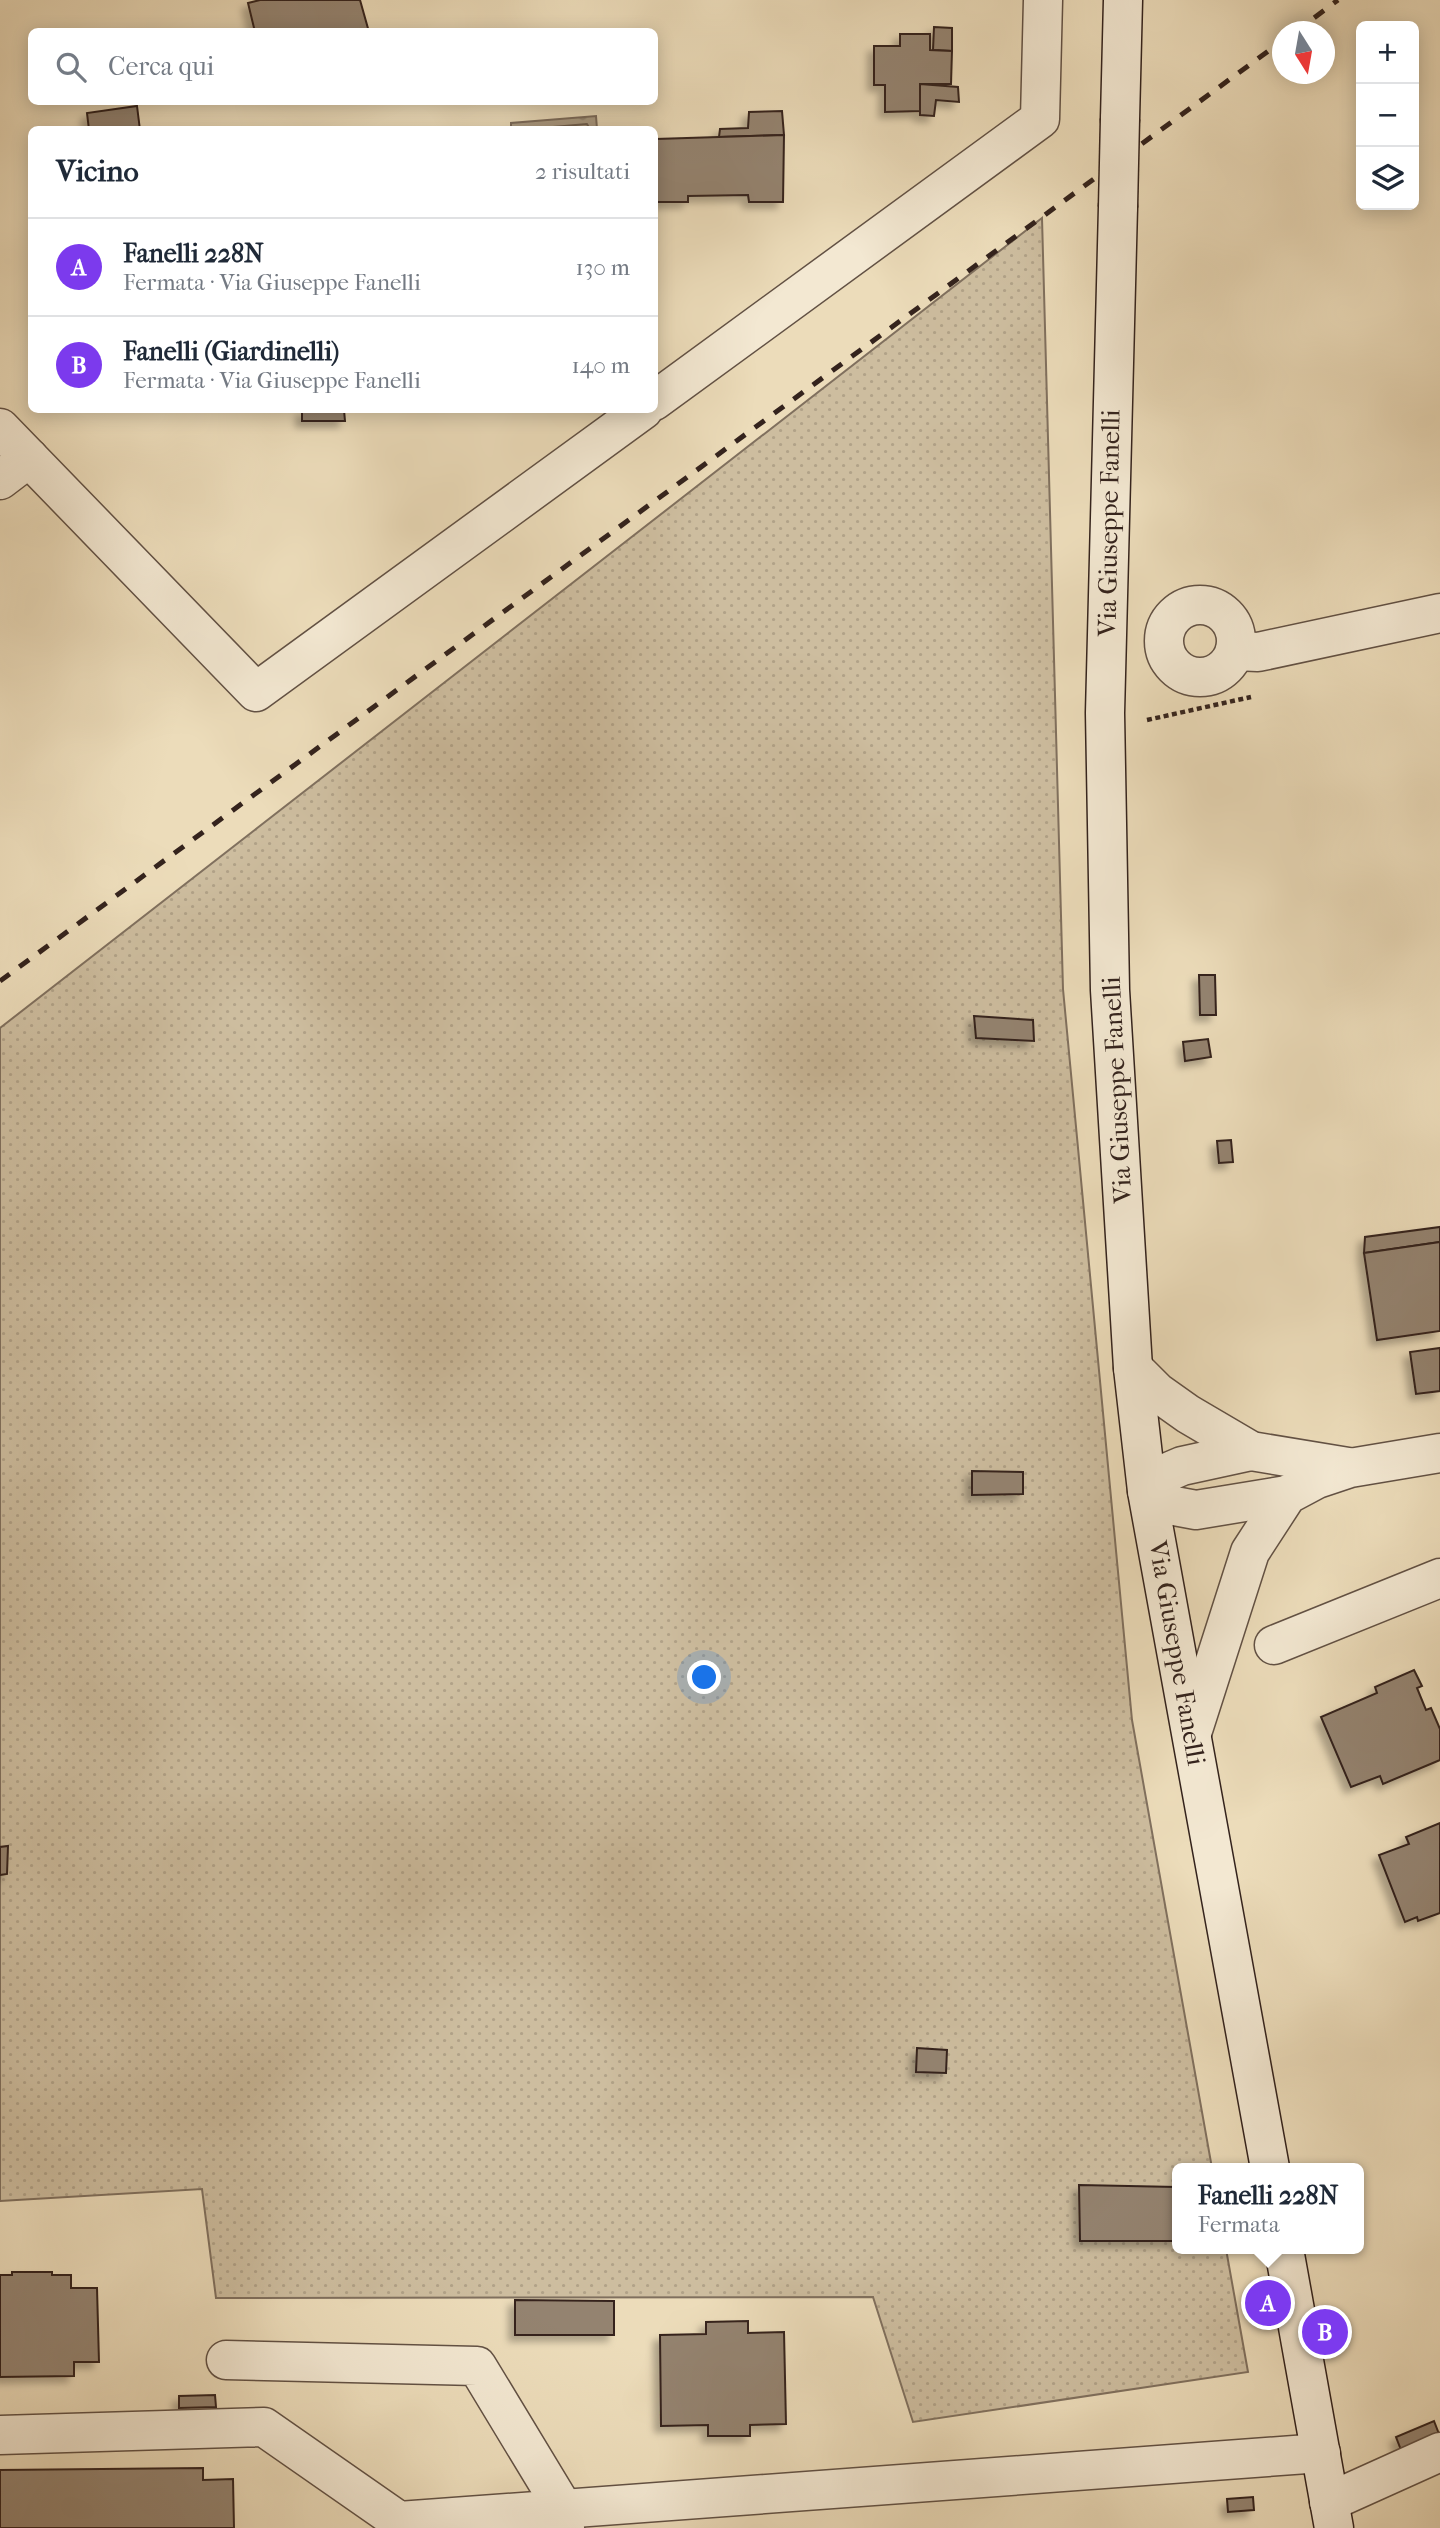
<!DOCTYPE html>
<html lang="it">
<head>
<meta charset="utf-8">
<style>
  :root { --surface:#fff; --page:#f6f6f7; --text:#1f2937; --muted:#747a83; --line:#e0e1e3; --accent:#7c3aed }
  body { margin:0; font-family:"IM FELL French Canon",serif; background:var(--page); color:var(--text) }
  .controls { position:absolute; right:21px; top:21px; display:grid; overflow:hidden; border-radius:10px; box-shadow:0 4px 18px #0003 }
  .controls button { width:63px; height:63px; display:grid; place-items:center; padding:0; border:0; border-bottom:2px solid var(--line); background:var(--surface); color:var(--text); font:35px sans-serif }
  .compass { position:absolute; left:1272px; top:21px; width:63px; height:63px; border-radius:50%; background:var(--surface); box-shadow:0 4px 18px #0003; rotate:169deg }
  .you { position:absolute; left:705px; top:1678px; width:24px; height:24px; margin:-18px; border:5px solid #fff; border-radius:50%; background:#1a73e8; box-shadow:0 0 0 10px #1a73e833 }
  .badge { display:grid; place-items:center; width:46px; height:46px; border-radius:50%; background:var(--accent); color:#fff; font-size:23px; font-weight:700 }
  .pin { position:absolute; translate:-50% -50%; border:4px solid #fff; box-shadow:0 2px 7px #0006 }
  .popup { position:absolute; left:1172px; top:2163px; width:192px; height:91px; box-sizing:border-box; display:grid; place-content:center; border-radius:10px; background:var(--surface); filter:drop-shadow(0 2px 5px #0005); font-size:23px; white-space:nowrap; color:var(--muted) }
  .popup b { font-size:26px; color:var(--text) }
  .popup::after { content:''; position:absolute; left:50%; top:100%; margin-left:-14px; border:14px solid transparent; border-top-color:var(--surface) }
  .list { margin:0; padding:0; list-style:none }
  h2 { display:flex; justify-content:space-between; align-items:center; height:91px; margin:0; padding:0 28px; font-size:30px }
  h2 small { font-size:23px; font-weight:400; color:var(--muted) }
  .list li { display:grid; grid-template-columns:46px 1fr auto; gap:21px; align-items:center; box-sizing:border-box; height:98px; padding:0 28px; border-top:2px solid var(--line) }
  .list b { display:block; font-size:26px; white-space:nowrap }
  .list p { margin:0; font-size:23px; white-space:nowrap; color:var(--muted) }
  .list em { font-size:23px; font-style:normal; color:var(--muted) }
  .icon { flex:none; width:38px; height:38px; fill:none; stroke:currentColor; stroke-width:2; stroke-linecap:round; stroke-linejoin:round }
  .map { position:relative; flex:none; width:1440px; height:2528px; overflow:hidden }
  .search { position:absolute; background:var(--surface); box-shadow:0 4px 18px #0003; left:28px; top:28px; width:630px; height:77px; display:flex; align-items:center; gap:18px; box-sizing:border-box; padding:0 24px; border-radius:10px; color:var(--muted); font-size:26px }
  .panel { position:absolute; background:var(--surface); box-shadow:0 4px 18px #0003; left:28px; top:126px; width:630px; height:287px; border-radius:10px }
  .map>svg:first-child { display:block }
  .grass { fill:url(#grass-dots); stroke:#80705e; stroke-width:2 }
  .water { fill:url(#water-ripples); stroke:#7d6c5b; stroke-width:2 }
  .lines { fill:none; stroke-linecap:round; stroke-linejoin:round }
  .shore { stroke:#706051; stroke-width:2 }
  .building { fill:#94836f; stroke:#34231d; stroke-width:2; filter:url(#shadow) }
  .minor-casing { stroke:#625144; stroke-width:41 }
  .secondary-casing { stroke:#34231d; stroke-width:41 }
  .path { stroke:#34231d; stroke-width:4.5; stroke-dasharray:5 3.5; stroke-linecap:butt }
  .minor { stroke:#f3e8d2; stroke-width:38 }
  .secondary { stroke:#f3e8d2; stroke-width:38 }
  .rail { stroke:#34231d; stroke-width:5; stroke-dasharray:12 12; stroke-linecap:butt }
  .secondary-bridge-casing { stroke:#34231d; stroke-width:41; stroke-linecap:butt }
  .secondary-bridge { stroke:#f3e8d2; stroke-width:38 }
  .labels { text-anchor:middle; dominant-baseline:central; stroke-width:6; stroke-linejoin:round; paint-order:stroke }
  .street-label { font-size:26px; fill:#34231d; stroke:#f3e8d2 }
</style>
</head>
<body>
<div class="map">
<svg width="1440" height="2528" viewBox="0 0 1440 2528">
  <defs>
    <pattern id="grass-dots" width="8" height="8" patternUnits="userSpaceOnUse" patternTransform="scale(1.75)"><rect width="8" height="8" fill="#cdbd9f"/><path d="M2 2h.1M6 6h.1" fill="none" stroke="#b1a288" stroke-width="1.8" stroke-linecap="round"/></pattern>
    <pattern id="water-ripples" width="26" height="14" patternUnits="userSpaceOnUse" patternTransform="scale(1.75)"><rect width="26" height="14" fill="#ad9d85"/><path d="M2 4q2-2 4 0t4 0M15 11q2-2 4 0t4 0" fill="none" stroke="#8e806c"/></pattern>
    <filter id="shadow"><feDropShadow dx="-6" dy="6" stdDeviation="3.5" flood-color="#0004"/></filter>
  </defs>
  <rect width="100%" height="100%" fill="#ecdcba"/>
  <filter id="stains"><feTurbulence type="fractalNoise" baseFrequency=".00286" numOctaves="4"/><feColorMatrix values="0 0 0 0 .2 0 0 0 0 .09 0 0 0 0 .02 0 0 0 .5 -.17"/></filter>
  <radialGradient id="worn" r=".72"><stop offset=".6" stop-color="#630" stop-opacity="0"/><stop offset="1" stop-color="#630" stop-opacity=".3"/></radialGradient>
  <polygon class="grass" points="1042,218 1063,989 1132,1720 1212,2168 1177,2168 1177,2249 1226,2249 1248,2372 913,2422 873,2297 216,2298 202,2189 0,2201 0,1028"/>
  <polygon class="water" points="596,116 597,129 511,129 511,123"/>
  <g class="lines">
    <polyline class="shore" points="519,130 587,124 590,130"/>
  </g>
  <g class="building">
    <polygon points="260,0 360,0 369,32 255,32 248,3"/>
    <polygon points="934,27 952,28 952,51 933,50"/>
    <polygon points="900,34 930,34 930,50 952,51 951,84 920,84 920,111 885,112 885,85 874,85 874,46 900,46"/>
    <polygon points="920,84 958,87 959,102 936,100 934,116 920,115"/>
    <polygon points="137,106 140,130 89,130 87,113"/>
    <polygon points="782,111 784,135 719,137 720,129 748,128 749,112"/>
    <polygon points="784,135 783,202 749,202 748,195 688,196 688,202 656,202 656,139"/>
    <polygon points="302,410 344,410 345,421 302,421"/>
    <polygon points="1199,975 1215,975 1216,1015 1200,1015"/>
    <polygon points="974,1016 1033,1020 1034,1041 976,1038"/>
    <polygon points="1208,1039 1211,1057 1185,1061 1183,1042"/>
    <polygon points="1231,1140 1233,1162 1219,1163 1217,1141"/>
    <polygon points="1440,1227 1440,1242 1364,1253 1365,1237"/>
    <polygon points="1440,1242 1440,1331 1377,1340 1364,1253"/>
    <polygon points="1440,1348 1440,1391 1416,1394 1410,1352"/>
    <polygon points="972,1471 1023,1472 1023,1494 972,1495"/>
    <polygon points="1414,1670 1422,1686 1417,1688 1426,1710 1431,1708 1440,1729 1440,1760 1383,1784 1380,1776 1351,1787 1321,1717 1377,1693 1375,1687"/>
    <polygon points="1440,1823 1440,1913 1418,1921 1417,1917 1405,1922 1379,1855 1409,1844 1406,1837"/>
    <polygon points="8,1846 7,1874 0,1875 0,1847"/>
    <polygon points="917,2048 947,2050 946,2073 916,2072"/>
    <polygon points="1079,2185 1177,2187 1177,2241 1080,2241"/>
    <polygon points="12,2272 52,2272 52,2275 71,2275 71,2288 97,2288 99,2362 74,2362 74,2376 0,2377 0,2275 12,2275"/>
    <polygon points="515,2300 614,2301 614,2335 515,2335"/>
    <polygon points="748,2321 748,2333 784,2332 786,2424 750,2425 750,2436 708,2436 708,2425 661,2426 660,2335 706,2334 706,2322"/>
    <polygon points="215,2395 216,2407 179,2408 179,2396"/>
    <polygon points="1434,2421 1439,2434 1401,2450 1396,2437"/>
    <polygon points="203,2468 203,2480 233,2479 234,2528 0,2528 0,2470"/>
    <polygon points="1253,2497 1254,2510 1228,2512 1227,2499"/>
  </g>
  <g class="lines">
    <defs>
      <g id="minor">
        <polyline points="654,401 1040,119 1043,0"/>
        <polyline points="0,428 256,692 643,410"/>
        <polyline points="0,480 29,458"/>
        <circle cx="1200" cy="641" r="36"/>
        <polyline points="1235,651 1258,652 1440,613"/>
        <polyline points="1133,1368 1157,1392 1188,1414 1251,1451 1348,1467"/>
        <polyline points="1251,1451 1182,1466 1161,1475 1147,1491 1169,1505 1196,1510 1287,1495"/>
        <polyline points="1274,1645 1440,1578"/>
        <polyline points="1192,1733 1250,1552 1287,1495 1317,1479 1350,1468 1440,1453"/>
        <polyline points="226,2360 477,2366 563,2508 565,2528"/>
        <polyline points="0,2435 264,2427 399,2521 1321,2453"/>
        <polyline points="1329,2502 1440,2452"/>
      </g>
      <g id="secondary">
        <polyline points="1120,119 1123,0"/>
        <polyline points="1118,207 1105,713 1110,990 1133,1368 1147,1491 1270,2168"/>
        <polyline points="1284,2249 1334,2528"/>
      </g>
    </defs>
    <use href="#minor" class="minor-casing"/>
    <use href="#secondary" class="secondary-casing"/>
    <polyline class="path" points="1147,720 1251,697"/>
    <use href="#minor" class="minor"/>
    <use href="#secondary" class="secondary"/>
    <g class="rail">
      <polyline points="1295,32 1338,0"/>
      <polyline points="0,981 1282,41"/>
    </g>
    <defs>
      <polyline id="secondary-bridge" points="1118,207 1120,119"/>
    </defs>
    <use href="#secondary-bridge" class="secondary-bridge-casing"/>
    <use href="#secondary-bridge" class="secondary-bridge"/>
  </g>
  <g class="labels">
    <g class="street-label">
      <text transform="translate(1109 523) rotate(-89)">Via Giuseppe Fanelli</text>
      <text transform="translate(1117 1090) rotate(-93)">Via Giuseppe Fanelli</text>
      <text transform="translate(1177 1653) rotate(80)">Via Giuseppe Fanelli</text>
    </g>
  </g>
  <rect width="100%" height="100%" filter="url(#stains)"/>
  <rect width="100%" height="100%" fill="url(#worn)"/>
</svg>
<div class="controls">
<button>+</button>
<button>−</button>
<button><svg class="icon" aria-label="layers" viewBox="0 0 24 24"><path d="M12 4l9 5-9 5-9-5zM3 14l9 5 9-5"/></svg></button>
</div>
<svg class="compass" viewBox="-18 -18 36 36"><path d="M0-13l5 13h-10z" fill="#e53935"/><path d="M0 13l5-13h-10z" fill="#747a83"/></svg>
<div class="you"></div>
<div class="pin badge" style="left:1268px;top:2303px">A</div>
<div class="popup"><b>Fanelli 228N</b>Fermata</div>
<div class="pin badge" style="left:1325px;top:2332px">B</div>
<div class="search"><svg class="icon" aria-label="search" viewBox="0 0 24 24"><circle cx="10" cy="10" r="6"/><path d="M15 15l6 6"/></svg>Cerca qui</div>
<section class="panel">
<h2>Vicino<small>2 risultati</small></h2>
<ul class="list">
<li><span class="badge">A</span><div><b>Fanelli 228N</b><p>Fermata · Via Giuseppe Fanelli</p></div><em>130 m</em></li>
<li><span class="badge">B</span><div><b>Fanelli (Giardinelli)</b><p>Fermata · Via Giuseppe Fanelli</p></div><em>140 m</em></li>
</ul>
</section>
</div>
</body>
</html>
